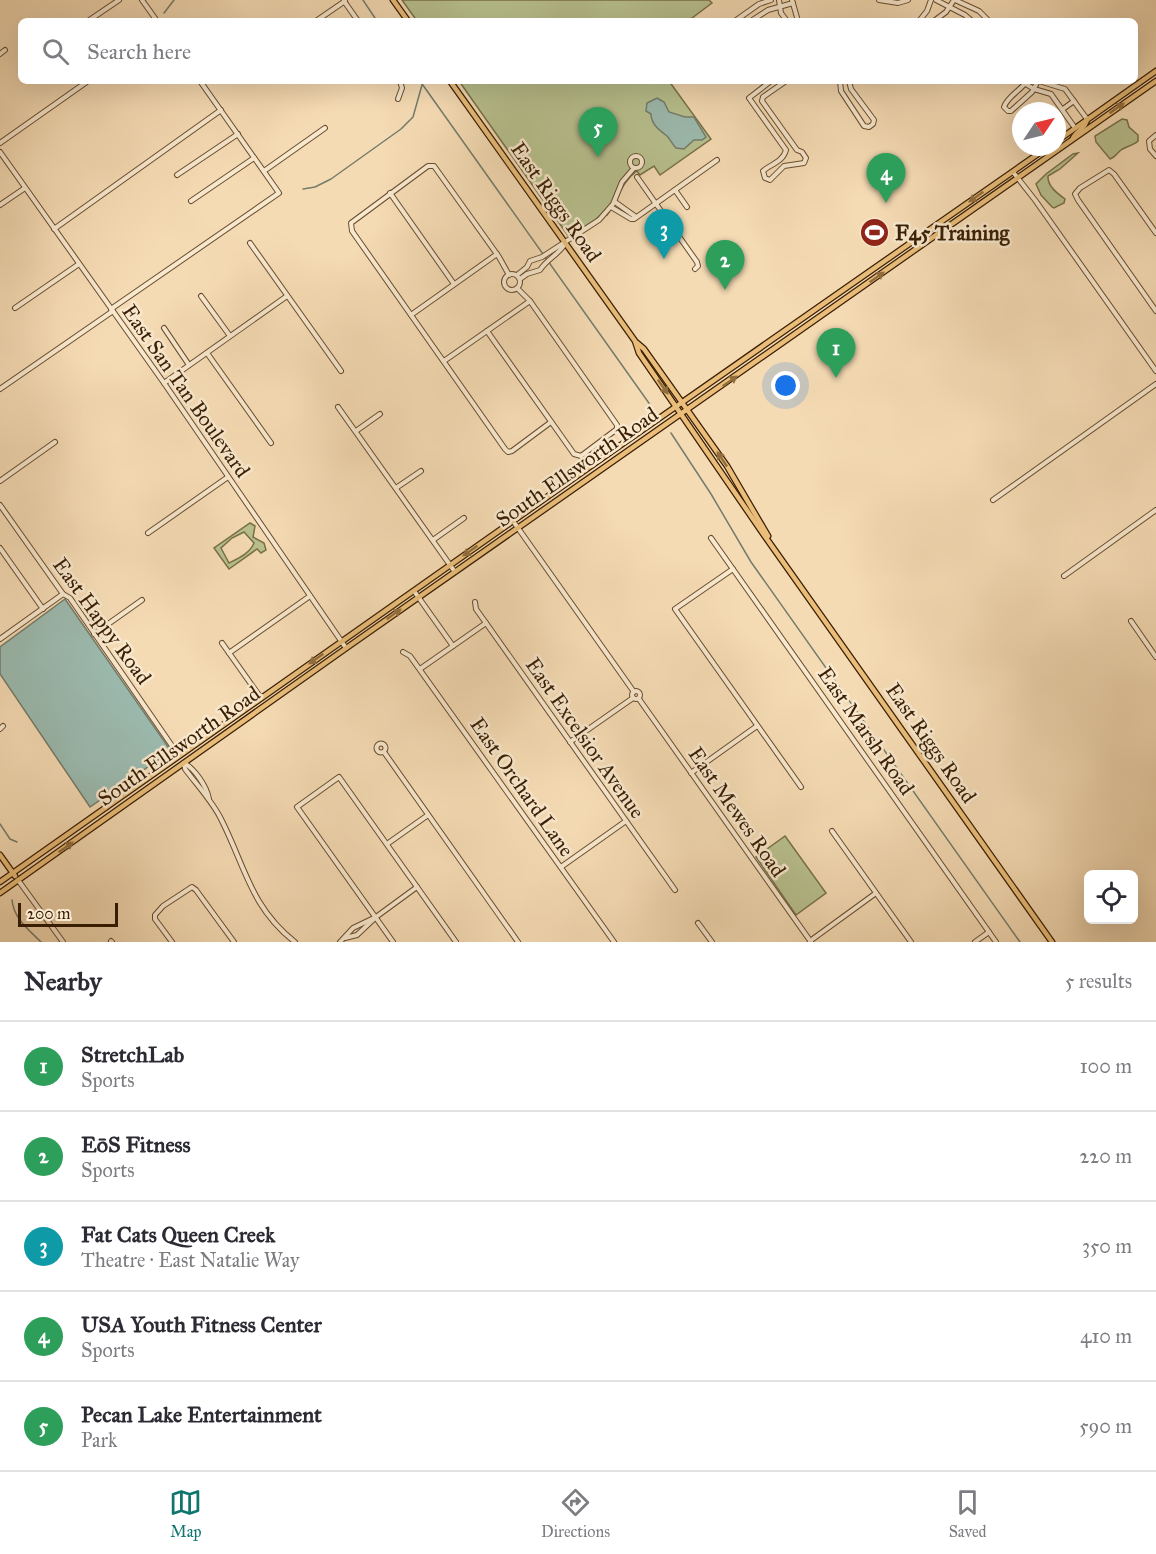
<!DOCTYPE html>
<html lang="en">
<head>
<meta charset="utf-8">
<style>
  :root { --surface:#fff; --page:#f7f7f7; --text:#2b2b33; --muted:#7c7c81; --line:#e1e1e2; --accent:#0f766e }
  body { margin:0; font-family:"IM FELL Great Primer",serif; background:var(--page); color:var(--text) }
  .controls { position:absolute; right:18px; bottom:18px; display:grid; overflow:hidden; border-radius:9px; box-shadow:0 6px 24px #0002 }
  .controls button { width:54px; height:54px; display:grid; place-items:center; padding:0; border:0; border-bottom:2px solid var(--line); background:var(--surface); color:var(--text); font:30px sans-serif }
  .compass { position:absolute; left:1012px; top:102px; width:54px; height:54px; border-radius:50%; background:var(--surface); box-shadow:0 6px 24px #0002; rotate:55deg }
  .scale { position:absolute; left:18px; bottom:15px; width:100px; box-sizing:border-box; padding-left:6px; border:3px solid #391e03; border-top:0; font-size:16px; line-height:21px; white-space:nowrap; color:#391e03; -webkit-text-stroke:4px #f8e8ce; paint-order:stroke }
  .you { position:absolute; left:786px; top:386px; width:21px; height:21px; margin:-15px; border:4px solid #fff; border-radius:50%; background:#1a73e8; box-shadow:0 0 0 9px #1a73e833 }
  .badge { display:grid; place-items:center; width:39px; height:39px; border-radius:50%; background:var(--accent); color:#fff; font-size:20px; font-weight:700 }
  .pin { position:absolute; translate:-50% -50px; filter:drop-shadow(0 2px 3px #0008) }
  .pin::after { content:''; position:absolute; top:32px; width:21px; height:18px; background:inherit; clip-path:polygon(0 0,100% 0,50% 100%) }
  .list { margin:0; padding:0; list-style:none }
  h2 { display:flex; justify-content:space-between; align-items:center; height:78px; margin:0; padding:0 24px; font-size:26px }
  h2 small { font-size:20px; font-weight:400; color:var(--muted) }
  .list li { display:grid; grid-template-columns:39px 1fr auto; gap:18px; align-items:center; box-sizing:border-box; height:90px; padding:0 24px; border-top:2px solid var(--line) }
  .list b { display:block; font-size:22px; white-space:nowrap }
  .list p { margin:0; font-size:20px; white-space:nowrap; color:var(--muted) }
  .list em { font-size:20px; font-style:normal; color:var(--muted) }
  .icon { flex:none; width:33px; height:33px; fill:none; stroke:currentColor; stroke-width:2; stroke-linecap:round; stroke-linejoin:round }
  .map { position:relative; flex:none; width:1156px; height:942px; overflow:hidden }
  .search { position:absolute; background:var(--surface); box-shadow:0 6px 24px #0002; left:18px; right:18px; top:18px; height:66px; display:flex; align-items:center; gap:15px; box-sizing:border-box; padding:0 21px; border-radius:9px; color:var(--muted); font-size:22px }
  .sheet { height:528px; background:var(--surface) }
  nav { display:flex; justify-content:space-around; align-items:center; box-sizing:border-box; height:84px; border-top:2px solid var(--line); background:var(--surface); font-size:16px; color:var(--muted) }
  nav a { display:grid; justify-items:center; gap:3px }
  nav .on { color:var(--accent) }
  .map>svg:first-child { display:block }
  .green { fill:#b8c18f; stroke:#787049; stroke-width:1.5; fill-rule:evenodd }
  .water { fill:#9cbbb0; stroke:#747c6b; stroke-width:1.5 }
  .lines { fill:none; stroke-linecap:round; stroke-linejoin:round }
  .stream { stroke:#747c6b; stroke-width:1.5 }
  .minor-casing { stroke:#684d2f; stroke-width:6 }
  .major-casing { stroke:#391e03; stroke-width:7 }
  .minor { stroke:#f8e8ce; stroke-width:4 }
  .major { stroke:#eabe7a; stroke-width:4.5 }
  .oneway { fill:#926e3e }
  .labels { text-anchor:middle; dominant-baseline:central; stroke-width:5; stroke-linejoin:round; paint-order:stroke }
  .street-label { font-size:21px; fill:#391e03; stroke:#f8e8ce }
  .poi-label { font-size:21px; font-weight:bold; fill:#391e03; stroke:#f8e8ce; text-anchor:start }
</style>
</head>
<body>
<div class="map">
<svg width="1156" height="942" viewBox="0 0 1156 942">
  <rect width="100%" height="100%" fill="#f5dbb4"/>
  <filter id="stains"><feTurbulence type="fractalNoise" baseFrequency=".00333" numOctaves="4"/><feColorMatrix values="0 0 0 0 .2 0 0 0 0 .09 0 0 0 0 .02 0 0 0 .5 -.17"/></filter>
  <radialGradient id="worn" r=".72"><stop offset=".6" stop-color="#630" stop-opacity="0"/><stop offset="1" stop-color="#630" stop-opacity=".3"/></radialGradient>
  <g class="green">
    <polygon points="402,0 709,0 712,3 688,21 417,21"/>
    <path d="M459,81H669L711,139L660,175L654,166L640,175L637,171C621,182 618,200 607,215L604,212L595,220L569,237Z"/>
    <path d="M1122,119L1127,120L1129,127L1138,135V141C1133,146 1126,146 1121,150C1116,154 1116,157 1110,159L1096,142L1095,136Z"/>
    <path d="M1078,153L1060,169L1048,176C1047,186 1058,194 1065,199L1064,203L1054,208L1052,207L1041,195L1036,184L1046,174L1073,154Z"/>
    <path d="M250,523L255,526L253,537L264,543L266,550L261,553L257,549L229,569L214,548ZM244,532L254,543C250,553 239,558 229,563L221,548L232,538Z"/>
    <polygon points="785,836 826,893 796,915 756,857"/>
  </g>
  <g class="water">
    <path d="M657,98L664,102L669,112L685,117H694L706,137L702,140H694L684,149L676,148C672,144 670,139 667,136C659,130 651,124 651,114L646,111L647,103Z"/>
    <polygon points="65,599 171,751 90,807 0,674 0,647"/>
  </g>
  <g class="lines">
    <g class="stream">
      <polyline points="363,0 377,21"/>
      <polyline points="164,13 174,0"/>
      <polyline points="420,81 656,413"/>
      <polyline points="303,189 315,187 331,179 401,129 413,117 422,85"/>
      <polyline points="671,433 711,494 751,562 1020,942"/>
      <polyline points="0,824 10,839 17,842"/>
      <path d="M12,900C14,919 28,929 41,942"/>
    </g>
    <defs>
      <g id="minor">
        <polyline points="142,0 157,21"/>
        <polyline points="779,0 781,13 787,21"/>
        <polyline points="792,0 798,21"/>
        <polyline points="879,0 898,3 908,0"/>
        <polyline points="936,0 965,15 972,21"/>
        <polyline points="955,0 979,11 989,21"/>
        <polyline points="344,1 358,21"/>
        <polyline points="88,21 119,0"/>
        <polyline points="316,21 345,1"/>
        <polyline points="735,21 759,4 771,0"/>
        <polyline points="751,21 768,10 793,3"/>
        <polyline points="919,21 927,11 931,0"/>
        <polyline points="934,21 946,12 954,0"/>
        <polyline points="0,54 5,50"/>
        <path d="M771,81L749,98L786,150C783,162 771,164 763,171L765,178L770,180L784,166L804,163L806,158L802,152L797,150L762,101L763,97L786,81"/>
        <polyline points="840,81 841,91 864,126 869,127 873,124 874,120 851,89 849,81"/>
        <polyline points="1021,81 1034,89 1051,94 1075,128"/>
        <path d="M1027,81C1021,90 1007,97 1004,107L1008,111H1011L1032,92L1038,81"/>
        <polyline points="1039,81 1065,89 1087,119"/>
        <polyline points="398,99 402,88 400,81"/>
        <polyline points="1063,109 1074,101"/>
        <polyline points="1156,135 1149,141 1150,149 1156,156"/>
        <polyline points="0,143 88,81"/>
        <polyline points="0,152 164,383 346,648"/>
        <circle cx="636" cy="162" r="6"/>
        <polyline points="264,171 325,128"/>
        <polyline points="1013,172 1035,200 1156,371"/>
        <polyline points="177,175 238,134"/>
        <polyline points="637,177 697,262 698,266 695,269"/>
        <polyline points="675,190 687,207"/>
        <polyline points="390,193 454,284"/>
        <polyline points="191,201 254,158"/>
        <polyline points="615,202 636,217"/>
        <polyline points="0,205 25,188"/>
        <polyline points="611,207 631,219 634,219 717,160"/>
        <polyline points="54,229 221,110"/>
        <polyline points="1156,233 1114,174 1109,170 1080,188 1075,194 1078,200 1156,311"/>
        <polyline points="250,243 341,371"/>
        <circle cx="512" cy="282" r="8"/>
        <polyline points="509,275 499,257 434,166 428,166 351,223 352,231 505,449 508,452 512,451 551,422"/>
        <polyline points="517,275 527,267 530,261 542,257 599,220 613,204 622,182 634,168"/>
        <path d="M520,279L527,274L540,270C547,259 558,255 565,244"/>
        <polyline points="201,296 230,336"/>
        <polyline points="15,308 79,264"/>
        <polyline points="111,309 279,193 200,81"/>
        <polyline points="411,315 497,254"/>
        <polyline points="164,328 189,365"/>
        <polyline points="487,331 574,454 581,456 617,429 617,425 530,301 517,288"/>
        <polyline points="207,353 271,443"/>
        <polyline points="444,361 530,301"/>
        <polyline points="164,383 287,296"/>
        <polyline points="0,389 113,311"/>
        <polyline points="338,407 455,572"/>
        <polyline points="356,431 380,414"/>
        <polyline points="0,481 55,442"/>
        <polyline points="396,488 421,471"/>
        <polyline points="993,500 1156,384"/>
        <polyline points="0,505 63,594 70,598 179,756"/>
        <polyline points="513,521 634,692"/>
        <polyline points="148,533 228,477"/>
        <polyline points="711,538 996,942"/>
        <polyline points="433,540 464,518"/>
        <polyline points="0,548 43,609"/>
        <polyline points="733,569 675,609 801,787"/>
        <polyline points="1064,576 1156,510"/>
        <polyline points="414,591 453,646"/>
        <polyline points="475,602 476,609 486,623 675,890"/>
        <polyline points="1131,621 1156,657"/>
        <polyline points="94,634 142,600"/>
        <polyline points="0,639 63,594"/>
        <polyline points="222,643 261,698"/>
        <polyline points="403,652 410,656 614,942"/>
        <polyline points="229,653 310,596"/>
        <polyline points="420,669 486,623"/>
        <circle cx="636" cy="695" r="4"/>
        <polyline points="639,699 811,942"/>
        <polyline points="0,729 3,726"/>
        <polyline points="570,742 633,698"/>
        <circle cx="381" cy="748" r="4.5"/>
        <polyline points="384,752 518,942"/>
        <path d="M184,763L185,769C197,785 211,800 220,817C245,865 250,907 295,942"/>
        <path d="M184,763C195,769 207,787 209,799"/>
        <polyline points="691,773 757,726"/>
        <polyline points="832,831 911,942"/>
        <polyline points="387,844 428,815"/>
        <polyline points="561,867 626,821"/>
        <polyline points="18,880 63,942"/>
        <polyline points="698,923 712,942"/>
        <polyline points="345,938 357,935 375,918"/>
        <polyline points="111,941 112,942"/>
        <polyline points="810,941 876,893"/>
        <polyline points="172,942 155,919 155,915 163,906 192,887 196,890 234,942"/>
        <polyline points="340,942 353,928 376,917 417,887"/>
        <polyline points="393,942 297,807 339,777 456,942"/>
        <polyline points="975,942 989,932"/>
      </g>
      <g id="major">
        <polyline points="393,0 408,21"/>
        <polyline points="450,81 635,341 639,353 764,535 1052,942"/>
        <path d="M1073,138C1077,131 1086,128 1087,119"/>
        <polyline points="1057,141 1156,71"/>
        <polyline points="637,343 644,349 727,466 768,536"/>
        <polyline points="0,855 15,876"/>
        <polyline points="0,882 618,447 1048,147"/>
        <polyline points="0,893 352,644 1156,81"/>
      </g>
    </defs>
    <use href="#minor" class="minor-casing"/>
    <use href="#major" class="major-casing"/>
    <use href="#minor" class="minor"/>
    <use href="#major" class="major"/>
  </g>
  <defs><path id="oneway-solid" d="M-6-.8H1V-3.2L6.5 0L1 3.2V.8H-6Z" transform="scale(1.5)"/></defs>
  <g class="oneway">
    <use href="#oneway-solid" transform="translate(1117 108) rotate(-35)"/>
    <use href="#oneway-solid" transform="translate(976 197) rotate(145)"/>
    <use href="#oneway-solid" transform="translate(877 277) rotate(-35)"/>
    <use href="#oneway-solid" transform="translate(730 381) rotate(-35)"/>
    <use href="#oneway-solid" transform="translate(663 387) rotate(55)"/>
    <use href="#oneway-solid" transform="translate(722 459) rotate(-124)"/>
    <use href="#oneway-solid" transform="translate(470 551) rotate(145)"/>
    <use href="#oneway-solid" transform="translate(394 614) rotate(-35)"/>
    <use href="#oneway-solid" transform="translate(316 659) rotate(145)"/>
    <use href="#oneway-solid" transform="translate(66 847) rotate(-35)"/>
  </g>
  <defs>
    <symbol id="stadium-disc" viewBox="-11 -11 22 22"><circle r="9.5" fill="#8f2418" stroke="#f8e8ce"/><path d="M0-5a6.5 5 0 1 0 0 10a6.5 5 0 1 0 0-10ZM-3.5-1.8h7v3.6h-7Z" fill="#fff"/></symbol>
  </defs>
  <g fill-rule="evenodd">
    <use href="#stadium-disc" x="858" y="216" width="33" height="33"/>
  </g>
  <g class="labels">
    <g class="street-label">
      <text transform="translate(556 202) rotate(55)">East Riggs Road</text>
      <text transform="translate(186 391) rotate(55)">East San Tan Boulevard</text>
      <text transform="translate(577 467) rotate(-35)">South Ellsworth Road</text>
      <text transform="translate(102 621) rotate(54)">East Happy Road</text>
      <text transform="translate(866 731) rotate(55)">East Marsh Road</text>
      <text transform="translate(585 738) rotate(55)">East Excelsior Avenue</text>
      <text transform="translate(931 743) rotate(55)">East Riggs Road</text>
      <text transform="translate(179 746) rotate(-35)">South Ellsworth Road</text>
      <text transform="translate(522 787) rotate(55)">East Orchard Lane</text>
      <text transform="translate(737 812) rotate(55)">East Mewes Road</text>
    </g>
    <g class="poi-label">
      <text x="895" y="233">F45 Training</text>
    </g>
  </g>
  <rect width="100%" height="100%" filter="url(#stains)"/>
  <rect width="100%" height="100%" fill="url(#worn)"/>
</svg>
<div class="controls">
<button><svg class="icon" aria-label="locate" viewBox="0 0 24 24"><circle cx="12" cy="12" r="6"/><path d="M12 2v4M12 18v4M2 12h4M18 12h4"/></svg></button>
</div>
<svg class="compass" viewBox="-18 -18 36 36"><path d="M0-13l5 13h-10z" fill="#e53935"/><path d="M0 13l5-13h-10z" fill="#7c7c81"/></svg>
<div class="scale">200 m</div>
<div class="you"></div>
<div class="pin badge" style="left:836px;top:378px;background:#2e9e5b">1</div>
<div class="pin badge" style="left:725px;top:290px;background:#2e9e5b">2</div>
<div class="pin badge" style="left:664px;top:259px;background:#0f9aa8">3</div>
<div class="pin badge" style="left:886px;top:203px;background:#2e9e5b">4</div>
<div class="pin badge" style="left:598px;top:157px;background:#2e9e5b">5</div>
<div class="search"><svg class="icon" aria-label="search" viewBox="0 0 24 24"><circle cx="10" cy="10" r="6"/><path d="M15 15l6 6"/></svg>Search here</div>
</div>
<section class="sheet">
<h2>Nearby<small>5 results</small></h2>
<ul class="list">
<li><span class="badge" style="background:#2e9e5b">1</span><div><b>StretchLab</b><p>Sports</p></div><em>100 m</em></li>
<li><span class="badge" style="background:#2e9e5b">2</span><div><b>EōS Fitness</b><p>Sports</p></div><em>220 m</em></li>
<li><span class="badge" style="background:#0f9aa8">3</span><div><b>Fat Cats Queen Creek</b><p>Theatre · East Natalie Way</p></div><em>350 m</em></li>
<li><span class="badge" style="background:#2e9e5b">4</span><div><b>USA Youth Fitness Center</b><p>Sports</p></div><em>410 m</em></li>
<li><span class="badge" style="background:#2e9e5b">5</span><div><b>Pecan Lake Entertainment</b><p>Park</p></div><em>590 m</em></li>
</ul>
</section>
<nav>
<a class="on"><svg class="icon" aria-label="map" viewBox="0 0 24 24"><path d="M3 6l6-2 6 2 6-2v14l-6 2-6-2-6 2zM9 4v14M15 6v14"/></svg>Map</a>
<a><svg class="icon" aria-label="directions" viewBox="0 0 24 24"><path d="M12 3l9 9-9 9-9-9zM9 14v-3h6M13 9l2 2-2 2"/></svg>Directions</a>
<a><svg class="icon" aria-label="saved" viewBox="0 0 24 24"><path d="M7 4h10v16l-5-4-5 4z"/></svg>Saved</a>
</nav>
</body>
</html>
